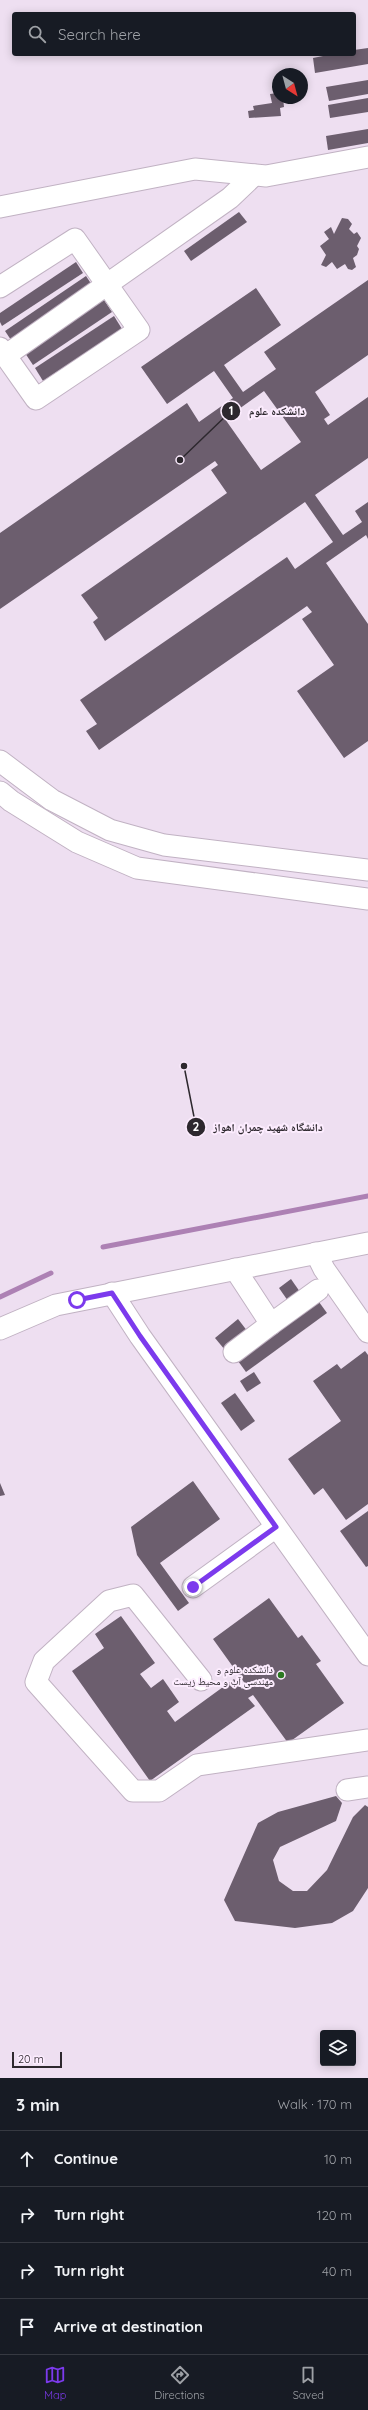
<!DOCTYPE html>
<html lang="en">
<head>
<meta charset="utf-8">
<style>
  :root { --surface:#171b24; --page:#20242c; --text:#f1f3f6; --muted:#9ea1a6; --line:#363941; --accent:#7c3aed }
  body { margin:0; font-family:Quicksand,"Noto Naskh Arabic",sans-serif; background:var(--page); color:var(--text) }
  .controls { position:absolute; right:12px; bottom:12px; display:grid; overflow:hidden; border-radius:4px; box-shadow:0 2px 10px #0003 }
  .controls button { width:36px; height:36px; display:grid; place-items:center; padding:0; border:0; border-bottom:1px solid var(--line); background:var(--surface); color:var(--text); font:20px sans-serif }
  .compass { position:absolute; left:272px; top:68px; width:36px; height:36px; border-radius:50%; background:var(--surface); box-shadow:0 2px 10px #0003; rotate:144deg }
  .scale { position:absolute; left:12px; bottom:10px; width:50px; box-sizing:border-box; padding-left:4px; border:2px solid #2d282e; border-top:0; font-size:11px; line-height:14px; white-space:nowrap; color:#2d282e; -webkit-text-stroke:3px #fcecfe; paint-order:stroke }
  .stop { position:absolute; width:12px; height:12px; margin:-9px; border:3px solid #7c3aed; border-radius:50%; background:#fff }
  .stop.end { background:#7c3aed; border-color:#fff; box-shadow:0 1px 4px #0008 }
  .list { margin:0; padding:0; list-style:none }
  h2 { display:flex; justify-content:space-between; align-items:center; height:52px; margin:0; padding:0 16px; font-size:17px }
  h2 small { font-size:13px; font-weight:400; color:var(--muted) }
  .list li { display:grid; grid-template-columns:26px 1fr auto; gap:12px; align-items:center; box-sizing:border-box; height:56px; padding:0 16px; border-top:1px solid var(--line) }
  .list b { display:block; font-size:15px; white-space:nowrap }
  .list em { font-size:13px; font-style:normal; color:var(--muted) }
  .icon { flex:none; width:22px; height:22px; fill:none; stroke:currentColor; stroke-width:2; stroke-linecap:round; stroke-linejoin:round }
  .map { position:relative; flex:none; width:368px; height:2078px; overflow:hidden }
  .search { position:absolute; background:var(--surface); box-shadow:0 2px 10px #0003; left:12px; right:12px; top:12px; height:44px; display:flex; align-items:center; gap:10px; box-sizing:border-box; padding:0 14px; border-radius:4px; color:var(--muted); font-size:15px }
  .sheet { height:276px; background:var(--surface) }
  nav { display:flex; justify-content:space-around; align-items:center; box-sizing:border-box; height:56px; border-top:1px solid var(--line); background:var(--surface); font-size:11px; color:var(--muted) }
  nav a { display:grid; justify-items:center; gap:2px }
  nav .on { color:var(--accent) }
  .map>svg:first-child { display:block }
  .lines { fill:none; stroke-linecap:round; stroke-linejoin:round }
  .stream { stroke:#ad81b4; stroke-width:5 }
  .building { fill:#6c5e6e; fill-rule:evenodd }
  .minor-casing { stroke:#c1b2c3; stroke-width:23 }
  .minor { stroke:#fff; stroke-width:21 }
  .route { stroke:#7c3aed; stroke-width:5 }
  .poi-dot { fill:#2b7921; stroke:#fcecfe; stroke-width:1.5 }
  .labels { text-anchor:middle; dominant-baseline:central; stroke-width:4; stroke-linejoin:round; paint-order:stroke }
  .poi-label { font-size:10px; fill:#2d282e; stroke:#fcecfe; text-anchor:end }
  .leader { fill:none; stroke:#2d282e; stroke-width:1.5 }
  .callout-dot { fill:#2d282e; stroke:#fcecfe; stroke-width:1.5 }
  .mark-label { font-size:12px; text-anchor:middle; font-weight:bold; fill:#fff }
  .callout-label { font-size:11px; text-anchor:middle; font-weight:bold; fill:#2d282e; stroke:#fcecfe; stroke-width:4; stroke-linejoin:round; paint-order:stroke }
</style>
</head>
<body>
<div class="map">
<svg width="368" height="2078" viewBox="0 0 368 2078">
  <rect width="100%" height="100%" fill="#eedff1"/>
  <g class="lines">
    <g class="stream">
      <polyline points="103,1247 368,1196"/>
      <polyline points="0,1297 51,1273"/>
    </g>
  </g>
  <g class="building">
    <polygon points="368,48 368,64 315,73 313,58 333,54 354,54 354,50"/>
    <polygon points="368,80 368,94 329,101 326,87"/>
    <polygon points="278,93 278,98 283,98 284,107 280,108 281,116 249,118 248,111 254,110 253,106 272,103 270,94"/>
    <polygon points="368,98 368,112 330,118 328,105"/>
    <polygon points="368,129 368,143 328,150 326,136"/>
    <polygon points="239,212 247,222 191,261 184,251"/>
    <polygon points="342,218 348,219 352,224 349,229 354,234 357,232 361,238 357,246 359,249 357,255 353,258 356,267 352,270 348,269 345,264 337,269 332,262 326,267 321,265 326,255 320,246 329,239 324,232 331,227 334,234"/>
    <polygon points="76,262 83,273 2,326 0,322 0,313"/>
    <polygon points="86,276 94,288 13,343 5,331"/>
    <path d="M368,280V355L315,392L330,415L324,419L328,425L368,397V458L315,495L343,535L362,522L355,511L368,502V539L366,535L326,563L368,624V741L344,758L297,691L334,665L302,619L312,612L307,606L99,750L86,731L97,724L80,700L287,557L295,569L333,542L305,502L105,641L93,622L98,618L81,595L227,493L211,470L218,465L215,461L0,609V533L187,403L199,422L233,398L214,371L167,404L141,367L256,288L281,325L224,365L243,392L276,369L264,352ZM264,391L301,442L261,470L225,419Z"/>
    <polygon points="104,300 112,312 33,365 25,353"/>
    <polygon points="114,316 122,329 43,381 35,368"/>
    <polygon points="291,1279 300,1292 288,1301 279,1288"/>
    <polygon points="319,1302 327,1313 246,1372 238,1361"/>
    <polygon points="238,1319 248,1332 225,1350 215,1338"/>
    <polygon points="365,1351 368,1355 368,1504 346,1520 323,1488 314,1495 288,1459 341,1421 313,1381 337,1364 341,1369"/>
    <polygon points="254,1372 261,1383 247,1392 240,1381"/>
    <polygon points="235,1393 255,1421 241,1431 221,1403"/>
    <polygon points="193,1481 220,1519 160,1563 189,1603 178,1611 137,1555 131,1527"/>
    <polygon points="0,1483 5,1495 0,1496"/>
    <polygon points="368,1511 368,1566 366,1567 340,1531"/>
    <polygon points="269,1598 298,1638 302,1635 321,1661 316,1664 344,1703 288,1743 253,1695 248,1698 255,1706 150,1781 72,1671 104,1648 95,1634 121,1616 155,1663 140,1674 151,1688 163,1679 179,1702 167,1711 175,1722 234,1679 242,1689 246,1685 213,1639"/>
    <polygon points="336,1796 342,1803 336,1821 280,1847 273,1860 279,1881 293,1891 307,1891 327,1870 353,1817 365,1805 368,1807 368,1888 353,1911 332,1923 295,1928 235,1921 224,1900 258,1823 278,1812"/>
  </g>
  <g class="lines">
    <defs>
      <g id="minor">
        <polyline points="0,207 195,169 266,176 368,157"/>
        <polyline points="0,287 75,239 139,330 36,399 0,348"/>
        <polyline points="5,356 230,198 254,175"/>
        <polyline points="0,761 52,800 110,830 164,845 368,870"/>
        <polyline points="0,792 11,801 77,842 137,868 368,899"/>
        <polyline points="316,1253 324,1269 368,1332"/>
        <polyline points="112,1293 140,1336 368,1655"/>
        <polyline points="271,1324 318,1290"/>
        <polyline points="0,1329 56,1305 368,1243"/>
        <polyline points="234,1352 271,1324 235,1269"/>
        <polyline points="193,1587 276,1527"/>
        <polyline points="201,1680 133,1595 109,1601 44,1661 36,1682 133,1791 159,1791 197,1765 368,1740"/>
        <polyline points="347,1790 368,1787"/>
      </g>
    </defs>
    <use href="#minor" class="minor-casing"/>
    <use href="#minor" class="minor"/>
  </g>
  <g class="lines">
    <polyline class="route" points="77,1300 112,1293 140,1336 276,1527 193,1587"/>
  </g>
  <circle class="poi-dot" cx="281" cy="1675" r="4"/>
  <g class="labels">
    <g class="poi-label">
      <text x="273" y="1669">دانشکده علوم و<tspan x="273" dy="12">مهندسی آب و محیط زیست</tspan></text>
    </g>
  </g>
  <path class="leader" d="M180 460L231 411M184 1066L196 1127"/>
  <g class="callout-dot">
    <circle cx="180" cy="460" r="4"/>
    <circle cx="184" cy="1066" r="4"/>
    <circle cx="231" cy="411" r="10"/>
    <circle cx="196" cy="1127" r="10"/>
  </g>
  <g class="mark-label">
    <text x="231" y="415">1</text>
    <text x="196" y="1131">2</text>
  </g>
  <g class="callout-label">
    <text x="277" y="415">دانشکده علوم</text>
    <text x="268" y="1131">دانشگاه شهید چمران اهواز</text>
  </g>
</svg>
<div class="controls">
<button><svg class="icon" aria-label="layers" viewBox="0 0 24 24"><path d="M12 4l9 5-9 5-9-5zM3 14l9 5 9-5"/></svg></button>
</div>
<svg class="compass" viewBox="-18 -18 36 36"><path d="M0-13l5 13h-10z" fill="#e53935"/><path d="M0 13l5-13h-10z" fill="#9ea1a6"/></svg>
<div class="scale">20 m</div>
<div class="stop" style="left:77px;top:1300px"></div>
<div class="stop end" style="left:193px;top:1587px"></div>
<div class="search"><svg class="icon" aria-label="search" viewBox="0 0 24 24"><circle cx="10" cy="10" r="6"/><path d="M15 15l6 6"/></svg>Search here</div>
</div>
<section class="sheet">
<h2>3 min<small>Walk · 170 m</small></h2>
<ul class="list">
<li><svg class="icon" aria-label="ahead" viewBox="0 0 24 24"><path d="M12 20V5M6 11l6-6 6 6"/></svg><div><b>Continue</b></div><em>10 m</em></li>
<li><svg class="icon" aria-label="right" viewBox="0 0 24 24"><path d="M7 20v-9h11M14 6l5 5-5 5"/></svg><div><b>Turn right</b></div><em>120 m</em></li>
<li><svg class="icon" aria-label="right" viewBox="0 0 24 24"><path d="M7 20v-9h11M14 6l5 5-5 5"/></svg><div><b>Turn right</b></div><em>40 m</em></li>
<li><svg class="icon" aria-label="arrive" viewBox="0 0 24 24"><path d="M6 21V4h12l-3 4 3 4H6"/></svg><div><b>Arrive at destination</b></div></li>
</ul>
</section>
<nav>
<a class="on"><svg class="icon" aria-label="map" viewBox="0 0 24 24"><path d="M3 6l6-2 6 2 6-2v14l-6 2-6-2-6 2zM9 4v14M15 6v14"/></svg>Map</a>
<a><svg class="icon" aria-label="directions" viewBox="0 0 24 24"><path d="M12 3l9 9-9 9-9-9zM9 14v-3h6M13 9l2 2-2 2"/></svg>Directions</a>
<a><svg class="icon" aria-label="saved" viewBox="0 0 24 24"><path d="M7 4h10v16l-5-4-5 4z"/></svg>Saved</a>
</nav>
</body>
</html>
